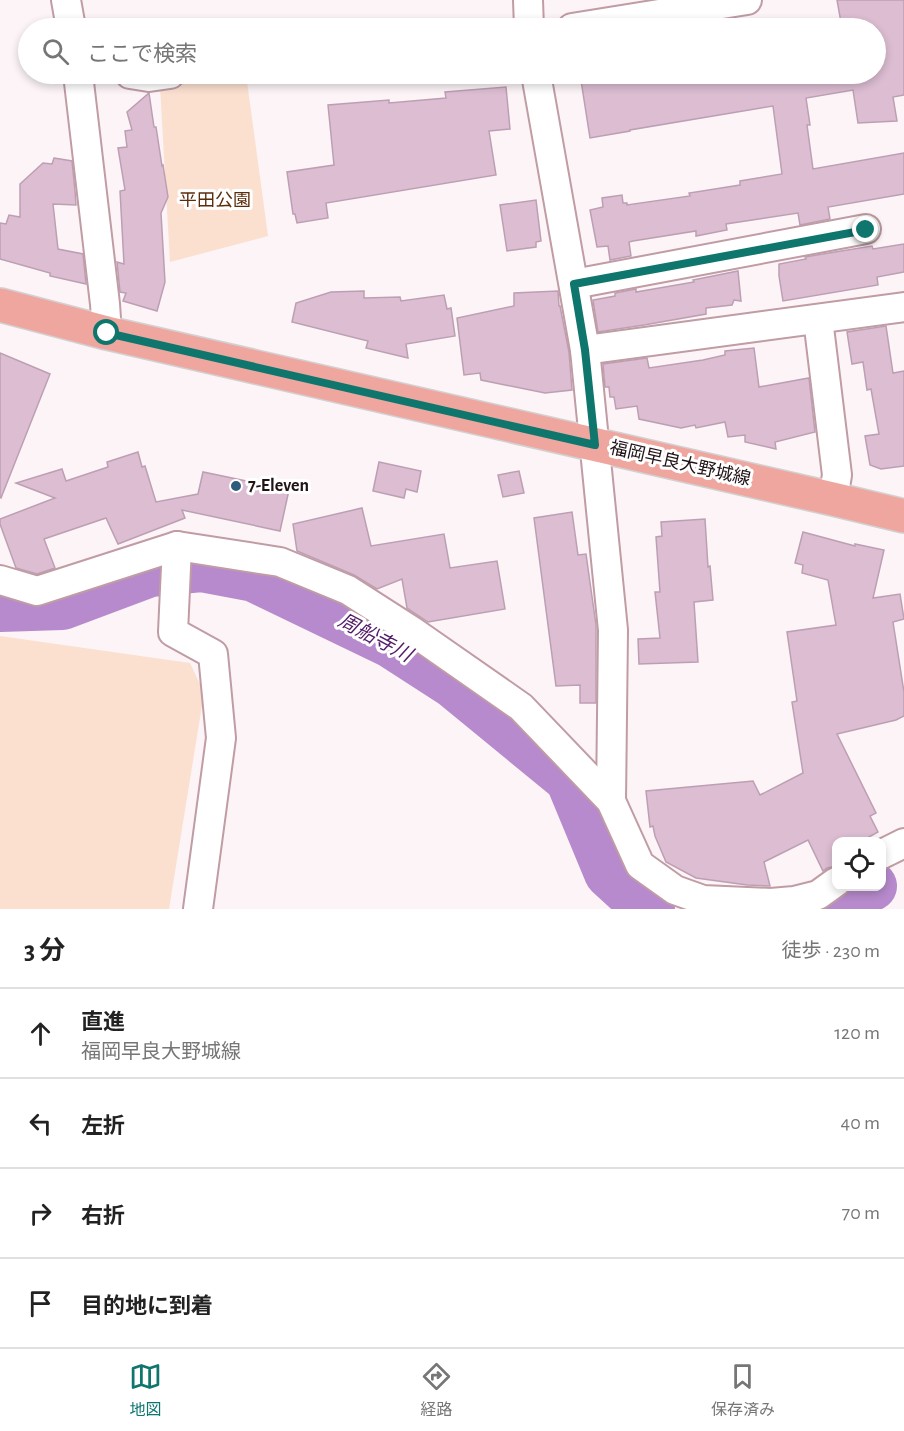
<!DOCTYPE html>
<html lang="ja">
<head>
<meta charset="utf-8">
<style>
  :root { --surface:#fff; --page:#f6f6f6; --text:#222; --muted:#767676; --line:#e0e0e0; --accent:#0f766e }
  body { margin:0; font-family:"Alegreya Sans","Noto Sans JP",sans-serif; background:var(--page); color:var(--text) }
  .controls { position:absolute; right:18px; bottom:18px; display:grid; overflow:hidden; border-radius:12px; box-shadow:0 3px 9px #0003 }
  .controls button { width:54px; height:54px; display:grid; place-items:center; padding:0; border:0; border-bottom:2px solid var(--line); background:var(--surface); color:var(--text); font:30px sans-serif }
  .stop { position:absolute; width:18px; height:18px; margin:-14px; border:4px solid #0f766e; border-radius:50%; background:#fff }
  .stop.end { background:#0f766e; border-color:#fff; box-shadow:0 2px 6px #0008 }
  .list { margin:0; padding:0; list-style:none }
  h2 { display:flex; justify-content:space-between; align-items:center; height:78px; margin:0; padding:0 24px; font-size:26px }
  h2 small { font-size:20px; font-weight:400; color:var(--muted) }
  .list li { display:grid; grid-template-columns:39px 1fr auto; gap:18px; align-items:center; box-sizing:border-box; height:90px; padding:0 24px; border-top:2px solid var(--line) }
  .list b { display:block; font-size:22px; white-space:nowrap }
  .list p { margin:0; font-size:20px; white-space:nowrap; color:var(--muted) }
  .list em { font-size:20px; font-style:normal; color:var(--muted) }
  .icon { flex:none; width:33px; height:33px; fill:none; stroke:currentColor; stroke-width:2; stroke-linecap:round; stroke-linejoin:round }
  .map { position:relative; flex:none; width:904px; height:909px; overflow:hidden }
  .search { position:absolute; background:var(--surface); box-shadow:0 3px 9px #0003; left:18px; right:18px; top:18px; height:66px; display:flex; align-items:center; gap:15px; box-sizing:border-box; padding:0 21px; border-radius:33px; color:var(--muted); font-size:22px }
  .sheet { height:438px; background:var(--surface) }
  nav { display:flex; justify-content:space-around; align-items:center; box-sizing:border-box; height:84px; border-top:2px solid var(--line); background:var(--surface); font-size:16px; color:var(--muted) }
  nav a { display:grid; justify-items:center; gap:3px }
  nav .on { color:var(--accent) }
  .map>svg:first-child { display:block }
  .green { fill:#fbe0d0 }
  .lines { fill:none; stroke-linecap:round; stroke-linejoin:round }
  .river { stroke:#b68acc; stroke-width:50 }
  .building { fill:#dcbdd2; stroke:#bd9fb3; stroke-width:1.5 }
  .minor-casing { stroke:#c09ca4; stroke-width:32 }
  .primary-casing { stroke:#d3d0d1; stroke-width:36 }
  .minor { stroke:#fff; stroke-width:28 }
  .primary { stroke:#efa69e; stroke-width:33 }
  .route { stroke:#0f766e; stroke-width:8 }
  .poi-dot { fill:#2e5c7b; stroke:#fff; stroke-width:2 }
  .labels { text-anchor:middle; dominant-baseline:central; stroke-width:6; stroke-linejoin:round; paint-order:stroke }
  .park-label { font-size:18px; fill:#5b2d0b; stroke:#fff }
  .street-label { font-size:18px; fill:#211417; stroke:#fff }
  .poi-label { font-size:18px; font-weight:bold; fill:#211417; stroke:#fff; text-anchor:start }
  .water-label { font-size:20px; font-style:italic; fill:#521b69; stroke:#fff }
</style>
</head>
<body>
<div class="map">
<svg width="904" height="909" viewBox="0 0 904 909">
  <rect width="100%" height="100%" fill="#fcf4f6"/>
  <g class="green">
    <polygon points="230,74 246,74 268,236 170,262 160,86"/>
    <polygon points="0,636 190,663 204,693 169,909 0,909"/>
  </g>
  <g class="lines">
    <g class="river">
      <polyline points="0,607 62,605 150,572 201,567 254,577 391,643 453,683 570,779 609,873 646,907 650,909"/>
      <polyline points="829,909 872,886"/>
    </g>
  </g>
  <g class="building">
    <polygon points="837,0 904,0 904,95 893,97 897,121 858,123 853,90 806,98 810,125 807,125 813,169 904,153 904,194 828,207 830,219 800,225 798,213 726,224 727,230 696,236 696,231 633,241 629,242 631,256 610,260 608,246 597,247 590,210 603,207 602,198 622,195 623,203 627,203 627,205 690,196 689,193 740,185 740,181 782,174 773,106 630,130 630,131 590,138 580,74 760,74 760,77 783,74 876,74 876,28 842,28"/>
    <polygon points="506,87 510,129 489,131 496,175 326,203 328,218 297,223 295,214 293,214 287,172 334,165 328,105 389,100 389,103 446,98 445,92"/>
    <polygon points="149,93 154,127 156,127 162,166 163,165 168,197 161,213 165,282 157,311 123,301 126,293 120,292 117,262 124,264 120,191 125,190 118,148 127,147 125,131 132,130 127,112"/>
    <polygon points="54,158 72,161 75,191 76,205 53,204 58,249 83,254 86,284 50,276 50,273 0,259 0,223 6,224 9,215 20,217 20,184 43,163 52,164"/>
    <polygon points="536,200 541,241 536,242 536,247 507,251 500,205"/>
    <polygon points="904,244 904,272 877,277 878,285 783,301 779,276 779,264 806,259 805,257 835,252 872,246 873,249"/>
    <polygon points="738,271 741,301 734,300 732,305 706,308 706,314 644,325 598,332 593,300 615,296 615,293 636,289 636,292 694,282 693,280"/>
    <polygon points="364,291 364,298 400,297 401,301 444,295 447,309 451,308 455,336 406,344 408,358 366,348 368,341 292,322 296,303 331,292"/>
    <polygon points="558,291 559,306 560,306 569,352 572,390 545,393 481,380 480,373 464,375 457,318 514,306 514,293"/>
    <polygon points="886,326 893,373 904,371 904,466 881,469 870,465 865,436 879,434 871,389 867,390 863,362 852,364 847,332"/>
    <polygon points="754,348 759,387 809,378 815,432 775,442 776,449 745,442 745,435 728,437 725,422 696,428 695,425 681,428 639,419 637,406 616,409 614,397 610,397 609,387 605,387 603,364 647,358 649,368 703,360 725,355 725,351"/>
    <polygon points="0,353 50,374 1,498 0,497"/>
    <polygon points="138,452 142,467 145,466 156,502 198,494 203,472 289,490 280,531 182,510 185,518 118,544 106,518 44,539 55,568 37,574 16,568 0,524 0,519 55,498 16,483 62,469 66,481 108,467 107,462"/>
    <polygon points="379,462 421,471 417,492 406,489 404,498 373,491"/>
    <polygon points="519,471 524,493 503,497 498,475"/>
    <polygon points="362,508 371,546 444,534 450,568 497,561 505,609 428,622 407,608 402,579 377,589 354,575 297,551 293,524"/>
    <polygon points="572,512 578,555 586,554 596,625 596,703 580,703 580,685 556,686 534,518"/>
    <polygon points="705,519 708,567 710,566 713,600 694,602 698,662 639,664 638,639 660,638 655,592 660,592 656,537 662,536 661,522"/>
    <polygon points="803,532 855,546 855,544 884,550 873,598 900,594 904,619 893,622 904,692 904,716 896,720 837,734 876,813 870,816 878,832 860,842 837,842 837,866 827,868 823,871 808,840 764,862 770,886 747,885 696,878 666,862 655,836 653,826 650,827 646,791 753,781 760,795 803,773 792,702 797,701 787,632 836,625 828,580 802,573 803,565 795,563"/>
  </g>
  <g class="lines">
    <defs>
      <g id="minor">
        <polyline points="66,0 71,28"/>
        <polyline points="528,0 529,28"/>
        <polyline points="572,28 747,0"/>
        <polyline points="78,74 105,304 107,333"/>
        <polyline points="130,74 149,77 170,74"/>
        <polyline points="536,74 585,350 613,630 611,801"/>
        <polyline points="574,284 866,229"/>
        <polyline points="818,319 837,475 833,499"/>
        <polyline points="585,350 904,307"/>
        <polyline points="177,546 173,632 213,654 221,738 198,909"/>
        <polyline points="0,580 37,591 177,546 280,562 348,590 412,631 521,707 611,801 640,865 675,890 703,900 771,903 794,901 818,895 836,882"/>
        <polyline points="882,854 904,843"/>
      </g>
      <polyline id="primary" points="0,305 107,333 833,499 904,516"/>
    </defs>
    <use href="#minor" class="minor-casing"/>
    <use href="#primary" class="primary-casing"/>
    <use href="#minor" class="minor"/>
    <use href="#primary" class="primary"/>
  </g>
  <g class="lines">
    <polyline class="route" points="107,333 595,445 585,350 574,284 866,230"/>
  </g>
  <circle class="poi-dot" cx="236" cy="486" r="6"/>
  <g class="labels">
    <g class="park-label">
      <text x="215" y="201">平田公園</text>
    </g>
    <g class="street-label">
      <text transform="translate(680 464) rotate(13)">福岡早良大野城線</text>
    </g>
    <g class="poi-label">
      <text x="248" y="486">7-Eleven</text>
    </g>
    <g class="water-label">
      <text transform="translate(375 638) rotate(28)">周船寺川</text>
    </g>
  </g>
</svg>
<div class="controls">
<button><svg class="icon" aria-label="locate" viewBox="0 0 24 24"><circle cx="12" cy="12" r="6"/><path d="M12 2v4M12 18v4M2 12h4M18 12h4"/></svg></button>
</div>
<div class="stop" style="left:107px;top:333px"></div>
<div class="stop end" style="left:866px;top:230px"></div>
<div class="search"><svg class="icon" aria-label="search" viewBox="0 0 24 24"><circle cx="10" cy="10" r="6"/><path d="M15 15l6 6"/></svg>ここで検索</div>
</div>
<section class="sheet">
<h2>3 分<small>徒歩 · 230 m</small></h2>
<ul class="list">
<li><svg class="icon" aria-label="ahead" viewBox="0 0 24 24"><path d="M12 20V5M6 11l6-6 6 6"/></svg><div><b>直進</b><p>福岡早良大野城線</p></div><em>120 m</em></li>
<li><svg class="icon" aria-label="left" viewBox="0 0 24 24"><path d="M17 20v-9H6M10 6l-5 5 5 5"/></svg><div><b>左折</b></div><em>40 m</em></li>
<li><svg class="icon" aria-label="right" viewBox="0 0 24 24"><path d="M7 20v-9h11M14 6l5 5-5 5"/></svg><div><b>右折</b></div><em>70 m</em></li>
<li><svg class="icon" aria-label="arrive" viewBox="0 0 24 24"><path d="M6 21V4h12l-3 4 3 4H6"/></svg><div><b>目的地に到着</b></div></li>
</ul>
</section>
<nav>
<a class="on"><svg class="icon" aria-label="map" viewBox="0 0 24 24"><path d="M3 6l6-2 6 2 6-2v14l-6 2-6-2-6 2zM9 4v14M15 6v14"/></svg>地図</a>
<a><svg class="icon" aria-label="directions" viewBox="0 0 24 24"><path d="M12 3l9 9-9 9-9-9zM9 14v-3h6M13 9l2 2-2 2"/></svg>経路</a>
<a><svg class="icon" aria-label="saved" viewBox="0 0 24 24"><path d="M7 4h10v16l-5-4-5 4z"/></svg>保存済み</a>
</nav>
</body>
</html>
